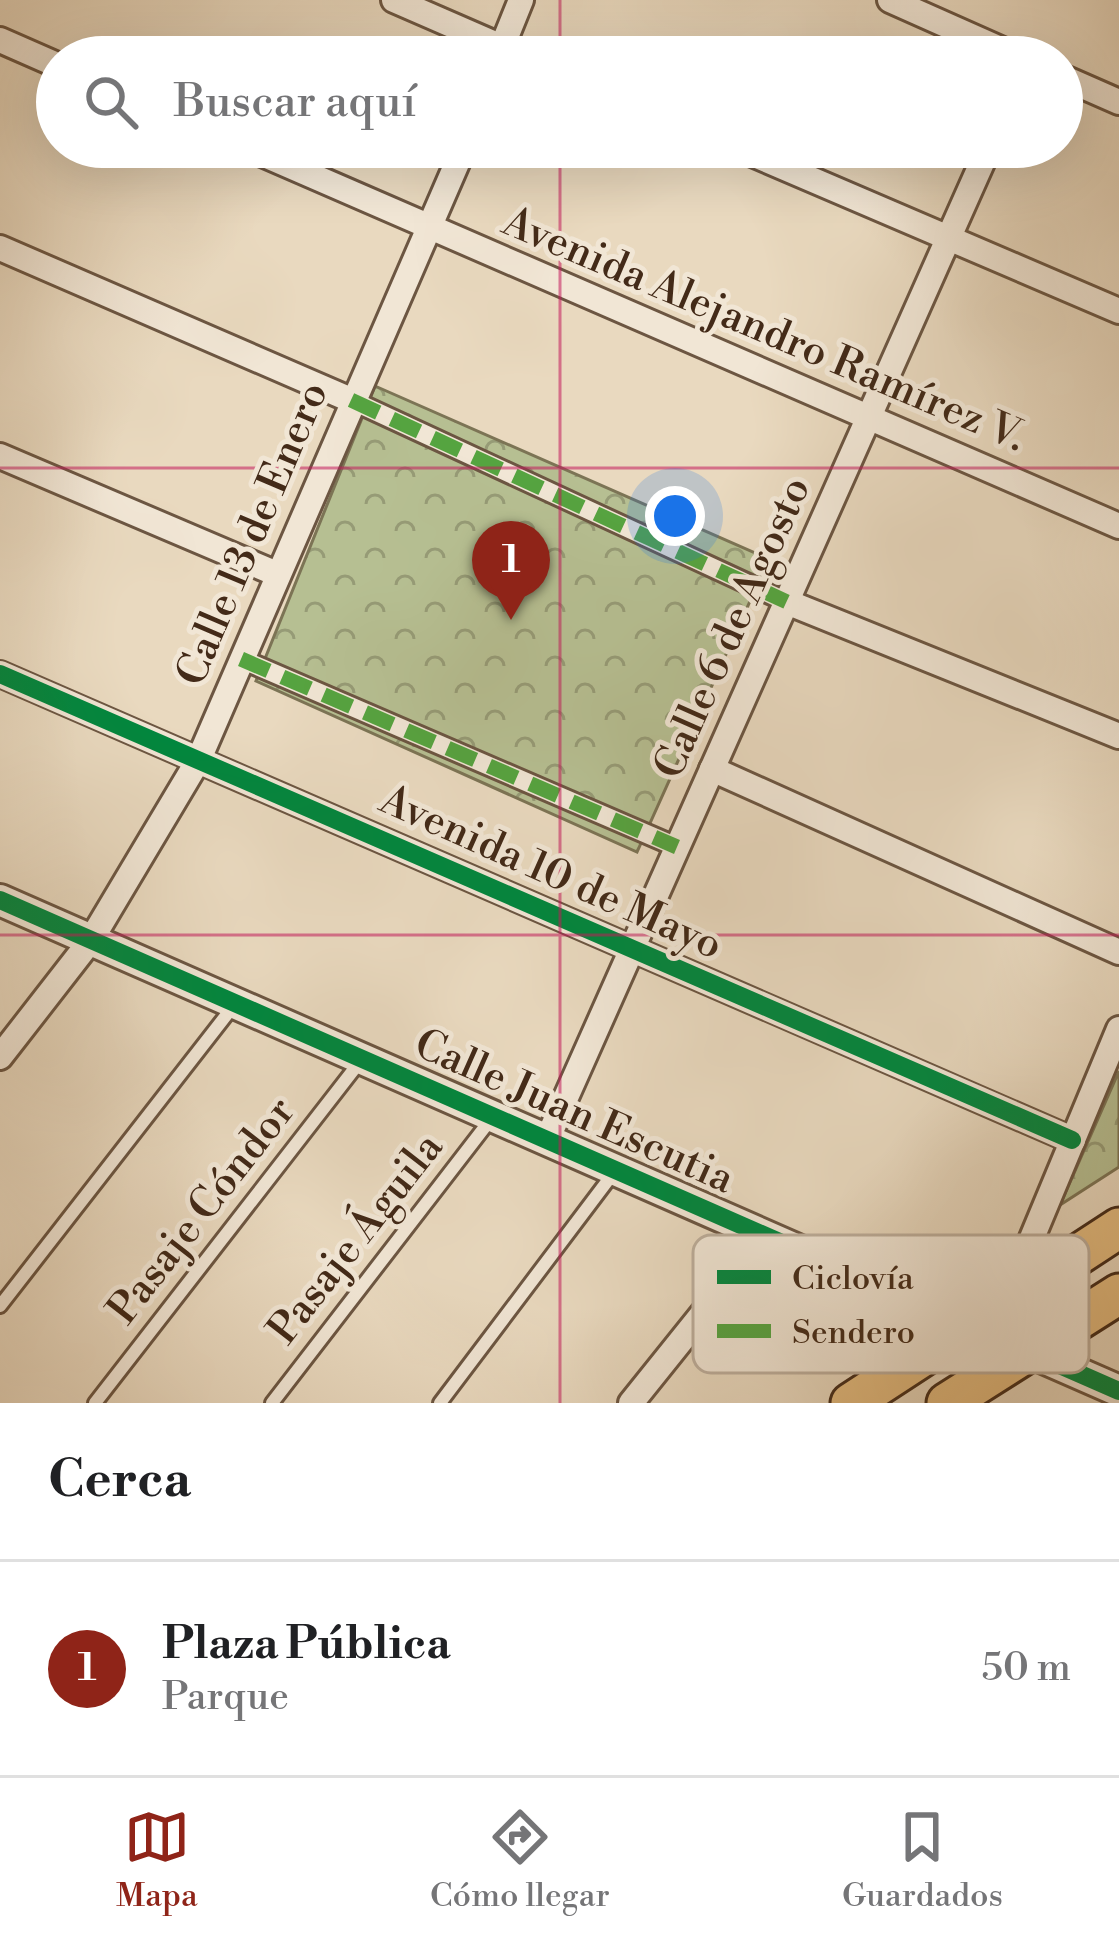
<!DOCTYPE html>
<html lang="es">
<head>
<meta charset="utf-8">
<style>
  :root { --surface:#fff; --page:#f2f2f2; --text:#202124; --muted:#757577; --line:#e0e0e0; --accent:#8f2418 }
  body { margin:0; font-family:"Libre Bodoni",serif; background:var(--page); color:var(--text) }
  .you { position:absolute; left:675px; top:516px; width:42px; height:42px; margin:-30px; border:9px solid #fff; border-radius:50%; background:#1a73e8; box-shadow:0 0 0 18px #1a73e833 }
  .badge { display:grid; place-items:center; width:78px; height:78px; border-radius:50%; background:var(--accent); color:#fff; font-size:39px; font-weight:700 }
  .pin { position:absolute; translate:-50% -99px; filter:drop-shadow(0 3px 6px #0008) }
  .pin::after { content:''; position:absolute; top:63px; width:42px; height:36px; background:inherit; clip-path:polygon(0 0,100% 0,50% 100%) }
  .list { margin:0; padding:0; list-style:none }
  h2 { display:flex; justify-content:space-between; align-items:center; height:156px; margin:0; padding:0 48px; font-size:51px }
  h2 small { font-size:39px; font-weight:400; color:var(--muted) }
  .list li { display:grid; grid-template-columns:78px 1fr auto; gap:36px; align-items:center; box-sizing:border-box; height:216px; padding:0 48px; border-top:3px solid var(--line) }
  .list b { display:block; font-size:45px; white-space:nowrap }
  .list p { margin:0; font-size:39px; white-space:nowrap; color:var(--muted) }
  .list em { font-size:39px; font-style:normal; color:var(--muted) }
  .icon { flex:none; width:66px; height:66px; fill:none; stroke:currentColor; stroke-width:2; stroke-linecap:round; stroke-linejoin:round }
  .map { position:relative; flex:none; width:1119px; height:1403px; overflow:hidden }
  .search { position:absolute; background:var(--surface); box-shadow:0 12px 48px #0002; left:36px; right:36px; top:36px; height:132px; display:flex; align-items:center; gap:30px; box-sizing:border-box; padding:0 42px; border-radius:66px; color:var(--muted); font-size:45px }
  .sheet { height:372px; background:var(--surface) }
  nav { display:flex; justify-content:space-around; align-items:center; box-sizing:border-box; height:168px; border-top:3px solid var(--line); background:var(--surface); font-size:33px; color:var(--muted) }
  nav a { display:grid; justify-items:center; gap:6px }
  nav .on { color:var(--accent) }
  .map>svg:first-child { display:block }
  .park { fill:url(#park-crowns); stroke:#7c7455; stroke-width:3 }
  .lines { fill:none; stroke-linecap:round; stroke-linejoin:round }
  .service-casing { stroke:#6c5642; stroke-width:18 }
  .pedestrian-casing { stroke:#6c5642; stroke-width:24 }
  .minor-casing { stroke:#6c5642; stroke-width:30 }
  .tertiary-casing { stroke:#6c5642; stroke-width:36 }
  .primary-casing { stroke:#432a18; stroke-width:45 }
  .service { stroke:#f1e6d5; stroke-width:12 }
  .pedestrian { stroke:#f1e6d5; stroke-width:18 }
  .minor { stroke:#f1e6d5; stroke-width:24 }
  .tertiary { stroke:#f1e6d5; stroke-width:30 }
  .primary { stroke:#e4bc80; stroke-width:39 }
  .quiet { stroke:#55a440; stroke-width:15; stroke-dasharray:30 15; stroke-linecap:butt }
  .cycleway-casing { stroke:#f1e6d5; stroke-width:26 }
  .cycleway { stroke:#00873e; stroke-width:18 }
  .grid { fill:none; stroke:#c2185b; stroke-width:3; stroke-opacity:0.55 }
  .labels { text-anchor:middle; dominant-baseline:central; stroke-width:10; stroke-linejoin:round; paint-order:stroke }
  .street-label { font-size:42px; fill:#432a18; stroke:#f1e6d5 }
  .key { fill:#f1e6d5; stroke:#bdae9c; stroke-width:3 }
  .key-label { font-size:33px; fill:#432a18 }
</style>
</head>
<body>
<div class="map">
<svg width="1119" height="1403" viewBox="0 0 1119 1403">
  <defs>
    <pattern id="park-crowns" width="20" height="18" patternUnits="userSpaceOnUse" patternTransform="scale(3)"><rect width="20" height="18" fill="#b6bf92"/><path d="M2 6a3 3 0 1 1 6 0M12 15a3 3 0 1 1 6 0" fill="none" stroke="#969b76"/></pattern>
  </defs>
  <rect width="100%" height="100%" fill="#e9d9bf"/>
  <filter id="stains"><feTurbulence type="fractalNoise" baseFrequency=".00167" numOctaves="4"/><feColorMatrix values="0 0 0 0 .2 0 0 0 0 .09 0 0 0 0 .02 0 0 0 .5 -.17"/></filter>
  <radialGradient id="worn" r=".72"><stop offset=".6" stop-color="#630" stop-opacity="0"/><stop offset="1" stop-color="#630" stop-opacity=".3"/></radialGradient>
  <g class="park">
    <polygon points="375,386 769,559 637,852 256,681"/>
    <polygon points="1119,1071 1119,1167 1060,1205"/>
  </g>
  <g class="lines">
    <defs>
      <g id="service">
        <polyline points="0,1306 235,1004"/>
        <polyline points="95,1403 362,1059"/>
        <polyline points="272,1403 491,1119"/>
        <polyline points="440,1403 615,1171"/>
      </g>
      <g id="pedestrian">
        <polyline points="351,400 787,602"/>
        <polyline points="241,659 677,847"/>
      </g>
      <g id="minor">
        <polyline points="394,0 525,57"/>
        <polyline points="890,0 1018,57"/>
        <polyline points="0,40 57,65"/>
        <polyline points="498,57 521,0"/>
        <polyline points="1062,77 1119,102"/>
        <polyline points="246,147 1119,526"/>
        <polyline points="736,147 1119,311"/>
        <polyline points="0,248 351,400"/>
        <polyline points="0,456 277,574"/>
        <polyline points="787,602 1119,736"/>
        <polyline points="0,674 1072,1140"/>
        <polyline points="712,769 1119,952"/>
        <polyline points="0,1057 91,940 199,759 464,147"/>
        <polyline points="547,1140 989,147"/>
        <polyline points="1007,1298 1119,1029"/>
        <polyline points="631,1403 765,1236"/>
      </g>
      <polyline id="tertiary" points="0,900 1119,1391"/>
      <g id="primary">
        <polyline points="851,1403 1119,1228"/>
        <polyline points="947,1403 1119,1294"/>
      </g>
    </defs>
    <use href="#service" class="service-casing"/>
    <use href="#pedestrian" class="pedestrian-casing"/>
    <use href="#minor" class="minor-casing"/>
    <use href="#tertiary" class="tertiary-casing"/>
    <use href="#primary" class="primary-casing"/>
    <use href="#service" class="service"/>
    <use href="#pedestrian" class="pedestrian"/>
    <use href="#minor" class="minor"/>
    <use href="#tertiary" class="tertiary"/>
    <use href="#primary" class="primary"/>
    <g class="quiet">
      <polyline points="351,400 787,602"/>
      <polyline points="241,659 677,847"/>
    </g>
    <defs>
      <g id="cycleway">
        <polyline points="0,674 1072,1140"/>
        <polyline points="0,900 1119,1391"/>
      </g>
    </defs>
    <use href="#cycleway" class="cycleway-casing"/>
    <use href="#cycleway" class="cycleway"/>
  </g>
  <path class="grid" d="M560,0V57M560,147V1403M0,468H1119M0,935H1119"/>
  <g class="labels">
    <g class="street-label">
      <text transform="translate(764 330) rotate(23)">Avenida Alejandro Ramírez V.</text>
      <text transform="translate(253 534) rotate(-67)">Calle 13 de Enero</text>
      <text transform="translate(733 628) rotate(-66)">Calle 6 de Agosto</text>
      <text transform="translate(551 873) rotate(24)">Avenida 10 de Mayo</text>
      <text transform="translate(574 1112) rotate(24)">Calle Juan Escutia</text>
      <text transform="translate(202 1211) rotate(-52)">Pasaje Cóndor</text>
      <text transform="translate(356 1239) rotate(-52)">Pasaje Águila</text>
    </g>
  </g>
  <rect x="693" y="1235" width="396" height="138" rx="18" class="key"/>
  <rect x="717" y="1270" width="54" height="14" fill="#00873e"/>
  <rect x="717" y="1324" width="54" height="14" fill="#55a440"/>
  <g class="key-label">
    <text x="792" y="1289">Ciclovía</text>
    <text x="792" y="1343">Sendero</text>
  </g>
  <rect width="100%" height="100%" filter="url(#stains)"/>
  <rect width="100%" height="100%" fill="url(#worn)"/>
</svg>
<div class="you"></div>
<div class="pin badge" style="left:511px;top:620px">1</div>
<div class="search"><svg class="icon" aria-label="search" viewBox="0 0 24 24"><circle cx="10" cy="10" r="6"/><path d="M15 15l6 6"/></svg>Buscar aquí</div>
</div>
<section class="sheet">
<h2>Cerca<small></small></h2>
<ul class="list">
<li><span class="badge">1</span><div><b>Plaza Pública</b><p>Parque</p></div><em>50 m</em></li>
</ul>
</section>
<nav>
<a class="on"><svg class="icon" aria-label="map" viewBox="0 0 24 24"><path d="M3 6l6-2 6 2 6-2v14l-6 2-6-2-6 2zM9 4v14M15 6v14"/></svg>Mapa</a>
<a><svg class="icon" aria-label="directions" viewBox="0 0 24 24"><path d="M12 3l9 9-9 9-9-9zM9 14v-3h6M13 9l2 2-2 2"/></svg>Cómo llegar</a>
<a><svg class="icon" aria-label="saved" viewBox="0 0 24 24"><path d="M7 4h10v16l-5-4-5 4z"/></svg>Guardados</a>
</nav>
</body>
</html>
